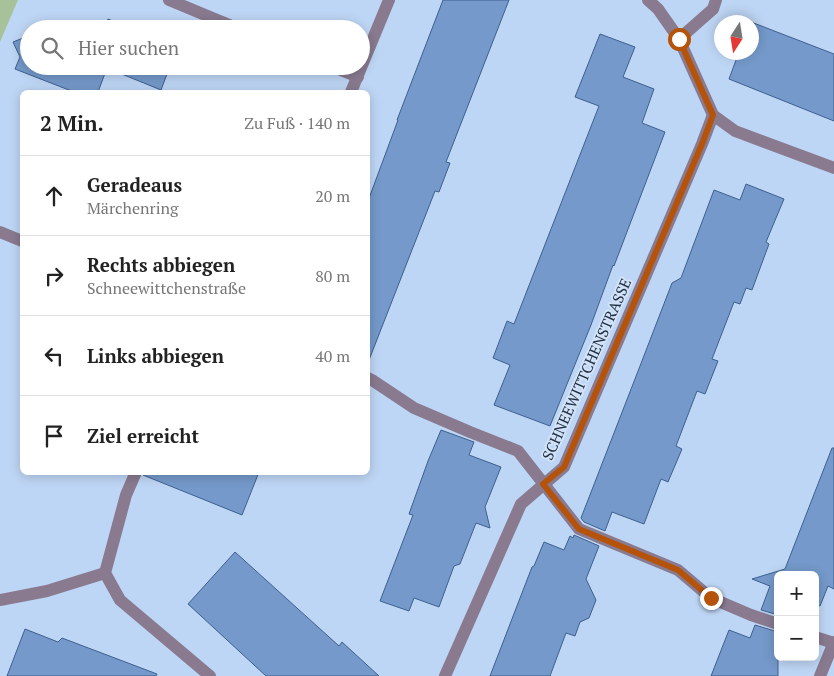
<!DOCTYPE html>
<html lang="de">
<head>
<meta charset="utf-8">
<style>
  :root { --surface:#fff; --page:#f2f2f2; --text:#222; --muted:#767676; --line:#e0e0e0 }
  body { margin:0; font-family:"PT Serif",serif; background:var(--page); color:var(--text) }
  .controls { position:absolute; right:15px; bottom:15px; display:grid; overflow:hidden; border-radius:8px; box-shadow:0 2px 12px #0003 }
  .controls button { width:45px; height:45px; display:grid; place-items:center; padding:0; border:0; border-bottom:1px solid var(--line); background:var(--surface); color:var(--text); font:25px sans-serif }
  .compass { position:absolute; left:714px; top:15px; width:45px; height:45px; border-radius:50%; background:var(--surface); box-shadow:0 2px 12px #0003; rotate:192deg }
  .stop { position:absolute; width:15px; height:15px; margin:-11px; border:4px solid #b45309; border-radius:50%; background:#fff }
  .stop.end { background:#b45309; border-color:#fff; box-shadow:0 1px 5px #0008 }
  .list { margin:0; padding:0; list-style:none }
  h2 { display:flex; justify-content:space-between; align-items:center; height:65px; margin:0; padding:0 20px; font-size:21px }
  h2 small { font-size:16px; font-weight:400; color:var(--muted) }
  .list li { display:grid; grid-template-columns:32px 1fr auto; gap:15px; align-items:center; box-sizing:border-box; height:80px; padding:0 20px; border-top:1px solid var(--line) }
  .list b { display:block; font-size:19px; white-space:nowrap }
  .list p { margin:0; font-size:16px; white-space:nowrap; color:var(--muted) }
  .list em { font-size:16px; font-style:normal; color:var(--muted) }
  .icon { flex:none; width:28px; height:28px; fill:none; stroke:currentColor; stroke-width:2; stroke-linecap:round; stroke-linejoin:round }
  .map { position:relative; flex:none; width:834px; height:676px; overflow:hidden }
  .search { position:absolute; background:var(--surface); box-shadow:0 2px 12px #0003; left:20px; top:20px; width:350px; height:55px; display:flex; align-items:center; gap:12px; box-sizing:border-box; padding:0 18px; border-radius:28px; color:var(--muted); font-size:19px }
  .panel { position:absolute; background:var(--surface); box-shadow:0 2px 12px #0003; left:20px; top:90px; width:350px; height:385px; border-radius:8px }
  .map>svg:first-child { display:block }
  .green { fill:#a7c29b }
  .building { fill:#7499ca; stroke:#3e608d }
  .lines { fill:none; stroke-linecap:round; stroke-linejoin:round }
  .minor { stroke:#897a90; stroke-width:12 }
  .route { stroke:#b45309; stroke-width:6 }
  .labels { text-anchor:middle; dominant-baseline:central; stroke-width:4; stroke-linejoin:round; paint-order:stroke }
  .street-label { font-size:15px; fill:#213044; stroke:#d2e2f7 }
</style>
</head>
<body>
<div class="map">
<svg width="834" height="676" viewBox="0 0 834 676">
  <rect width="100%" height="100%" fill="#bed6f5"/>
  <polygon class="green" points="0,0 18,0 0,42"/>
  <g class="building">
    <polygon points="443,0 509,0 446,162 450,163 439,192 435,191 369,360 368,360 368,201 398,120 397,120"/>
    <polygon points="108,19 122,25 133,29 104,29"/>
    <polygon points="751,22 834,54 834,121 729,79 739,52 752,52"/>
    <polygon points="29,33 29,66 170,66 161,90 107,68 98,92 74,92 15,69 20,57 13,42 28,36"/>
    <polygon points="600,34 635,47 623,77 654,89 642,123 665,132 614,266 613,265 591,325 550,426 494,405 510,365 493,358 507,321 514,324 599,106 575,97"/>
    <polygon points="746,184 784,199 766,242 769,244 752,290 746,288 740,304 734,302 712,359 718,361 705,394 697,391 676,446 682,449 668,482 661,479 644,524 612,512 605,531 584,522 581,518 640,366 672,283 681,278 714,190 740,200"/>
    <polygon points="441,430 474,442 469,455 501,467 485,507 490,528 476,523 460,564 454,566 439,607 414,598 409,611 380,601 413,515 409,514 428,461"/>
    <polygon points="832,448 834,448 834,589 828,586 820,606 815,604 815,575 778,575 778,615 761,610 770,586 752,579 785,569"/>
    <polygon points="144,472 259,472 242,515 143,475"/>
    <polygon points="574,535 599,546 586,579 596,600 589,618 580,622 575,636 566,633 550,676 490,676 532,567 534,566 544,542 564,550 570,536 573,538"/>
    <polygon points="235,552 339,646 342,642 379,676 266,676 188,604"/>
    <polygon points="755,625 778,632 778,676 711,676 729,630 750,638"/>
    <polygon points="25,629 58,642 62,638 157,674 156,676 7,676"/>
  </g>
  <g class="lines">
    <g class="minor">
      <polyline points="169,0 239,29"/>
      <polyline points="648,0 658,9 679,39 713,115 735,131 834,168"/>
      <polyline points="679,39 713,9 716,0"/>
      <polyline points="331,66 358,77"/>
      <polyline points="351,92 389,0"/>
      <polyline points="0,232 22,241"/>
      <polyline points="368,378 372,380 414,408 470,432 518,451 579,529 678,570 711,598 751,615 778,624"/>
      <polyline points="136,472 126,495 105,573 120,600 210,676"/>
      <polyline points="0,600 47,591 105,573"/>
      <polyline points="815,637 834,643"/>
      <polyline points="445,676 521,504 564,467 702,144 713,115"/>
      <polyline points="820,676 834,642"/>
    </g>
  </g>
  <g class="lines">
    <polyline class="route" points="679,39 713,115 702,144 564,467 543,484 579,529 678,570 711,598"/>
  </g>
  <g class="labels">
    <g class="street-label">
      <text transform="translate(586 369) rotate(-66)">SCHNEEWITTCHENSTRASSE</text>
    </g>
  </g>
</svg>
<div class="controls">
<button>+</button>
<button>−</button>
</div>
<svg class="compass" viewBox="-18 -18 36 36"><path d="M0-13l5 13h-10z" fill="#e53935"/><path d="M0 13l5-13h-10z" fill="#767676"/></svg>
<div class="stop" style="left:679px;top:39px"></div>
<div class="stop end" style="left:711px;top:598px"></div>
<div class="search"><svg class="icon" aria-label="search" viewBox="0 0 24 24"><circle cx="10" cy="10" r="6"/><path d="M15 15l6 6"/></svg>Hier suchen</div>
<section class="panel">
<h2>2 Min.<small>Zu Fuß · 140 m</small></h2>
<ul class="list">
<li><svg class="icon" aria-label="ahead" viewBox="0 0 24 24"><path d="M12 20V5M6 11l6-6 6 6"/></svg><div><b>Geradeaus</b><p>Märchenring</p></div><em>20 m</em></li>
<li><svg class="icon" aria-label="right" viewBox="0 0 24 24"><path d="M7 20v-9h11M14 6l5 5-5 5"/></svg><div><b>Rechts abbiegen</b><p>Schneewittchenstraße</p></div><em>80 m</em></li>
<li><svg class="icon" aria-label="left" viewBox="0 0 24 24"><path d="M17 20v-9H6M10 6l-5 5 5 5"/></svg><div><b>Links abbiegen</b></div><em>40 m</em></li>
<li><svg class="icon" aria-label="arrive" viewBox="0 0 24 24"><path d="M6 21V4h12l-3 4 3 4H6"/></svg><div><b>Ziel erreicht</b></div></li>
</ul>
</section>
</div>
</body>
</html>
